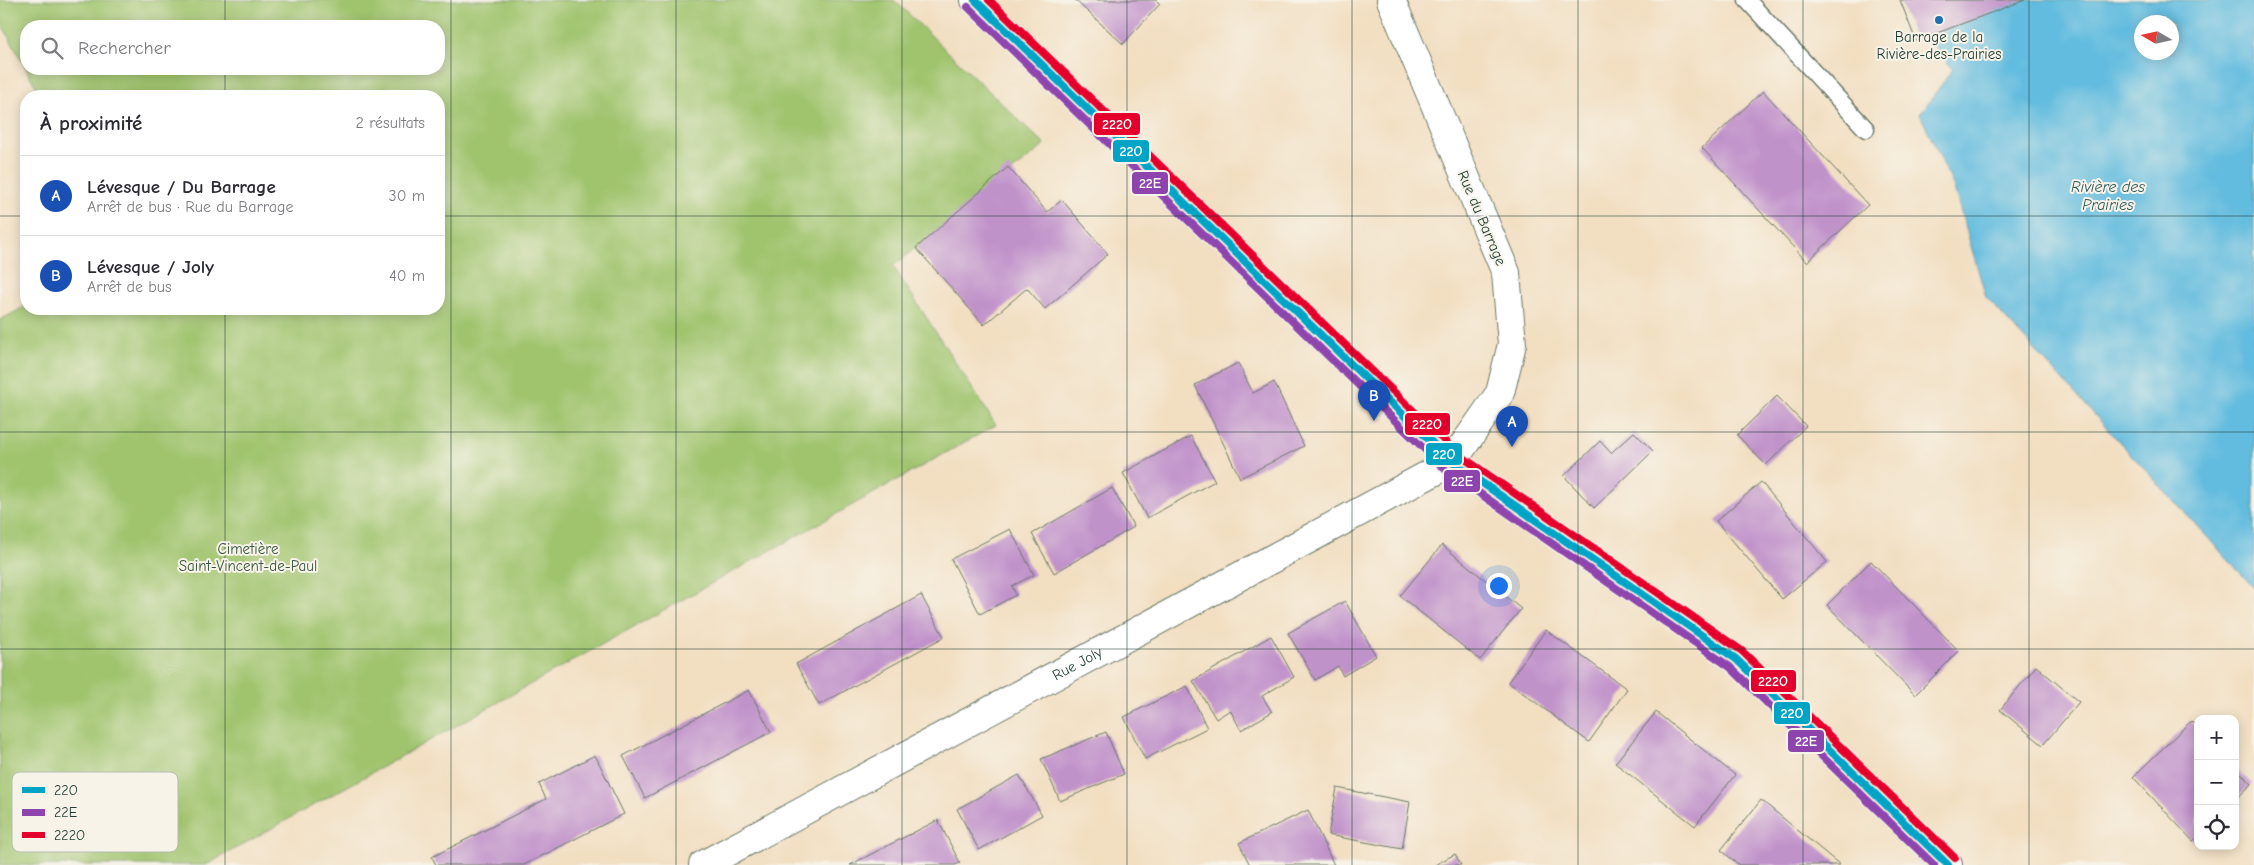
<!DOCTYPE html>
<html lang="fr">
<head>
<meta charset="utf-8">
<style>
  :root { --surface:#fff; --page:#f7f7f7; --text:#2b2b33; --muted:#7c7c81; --line:#e1e1e2; --accent:#0f766e }
  body { margin:0; font-family:"Comic Neue",sans-serif; background:var(--page); color:var(--text) }
  .controls { position:absolute; right:15px; bottom:15px; display:grid; overflow:hidden; border-radius:10px; box-shadow:0 2px 12px #0003 }
  .controls button { width:45px; height:45px; display:grid; place-items:center; padding:0; border:0; border-bottom:1px solid var(--line); background:var(--surface); color:var(--text); font:25px sans-serif }
  .compass { position:absolute; left:2134px; top:15px; width:45px; height:45px; border-radius:50%; background:var(--surface); box-shadow:0 2px 12px #0003; rotate:279deg }
  .you { position:absolute; left:1498px; top:585px; width:18px; height:18px; margin:-12px; border:4px solid #fff; border-radius:50%; background:#1a73e8; box-shadow:0 0 0 8px #1a73e833 }
  .badge { display:grid; place-items:center; width:32px; height:32px; border-radius:50%; background:var(--accent); color:#fff; font-size:16px; font-weight:700 }
  .pin { position:absolute; translate:-50% -41px; filter:drop-shadow(0 1px 2px #0008) }
  .pin::after { content:''; position:absolute; top:26px; width:18px; height:15px; background:inherit; clip-path:polygon(0 0,100% 0,50% 100%) }
  .list { margin:0; padding:0; list-style:none }
  h2 { display:flex; justify-content:space-between; align-items:center; height:65px; margin:0; padding:0 20px; font-size:21px }
  h2 small { font-size:16px; font-weight:400; color:var(--muted) }
  .list li { display:grid; grid-template-columns:32px 1fr auto; gap:15px; align-items:center; box-sizing:border-box; height:80px; padding:0 20px; border-top:1px solid var(--line) }
  .list b { display:block; font-size:19px; white-space:nowrap }
  .list p { margin:0; font-size:16px; white-space:nowrap; color:var(--muted) }
  .list em { font-size:16px; font-style:normal; color:var(--muted) }
  .icon { flex:none; width:28px; height:28px; fill:none; stroke:currentColor; stroke-width:2; stroke-linecap:round; stroke-linejoin:round }
  .map { position:relative; flex:none; width:2254px; height:865px; overflow:hidden }
  .search { position:absolute; background:var(--surface); box-shadow:0 2px 12px #0003; left:20px; top:20px; width:425px; height:55px; display:flex; align-items:center; gap:12px; box-sizing:border-box; padding:0 18px; border-radius:20px; color:var(--muted); font-size:19px }
  .panel { position:absolute; background:var(--surface); box-shadow:0 2px 12px #0003; left:20px; top:90px; width:425px; height:225px; border-radius:20px }
  .map>svg:first-child { display:block }
  .green { fill:#a0c46e; stroke:#608051; fill-rule:evenodd }
  .water { fill:#62bcdf; stroke:#407c8a; fill-rule:evenodd }
  .building { fill:#c092ca }
  .lines { fill:none; stroke-linecap:round; stroke-linejoin:round }
  .service-casing { stroke:#697666; stroke-width:19 }
  .minor-casing { stroke:#697666; stroke-width:30 }
  .tertiary-casing { stroke:#697666; stroke-width:30 }
  .service { stroke:#fff; stroke-width:16 }
  .minor { stroke:#fff; stroke-width:28 }
  .tertiary { stroke:#fff; stroke-width:28 }
  .bus-1-casing { stroke:#f7f3e8; stroke-width:11 }
  .bus-2-casing { stroke:#f7f3e8; stroke-width:11 }
  .bus-3-casing { stroke:#f7f3e8; stroke-width:11 }
  .bus-1 { stroke:#02a4c6; stroke-width:8 }
  .bus-2 { stroke:#8e44ad; stroke-width:8 }
  .bus-3 { stroke:#e4002b; stroke-width:8 }
  .grid { fill:none; stroke:#1f3d34; stroke-width:1; stroke-opacity:0.55 }
  .poi-dot { fill:#1f6fb2; stroke:#f7f3e8; stroke-width:2 }
  .labels { text-anchor:middle; dominant-baseline:central; stroke-width:4; stroke-linejoin:round; paint-order:stroke }
  .poi-label { font-size:15px; fill:#1f3d34; stroke:#f7f3e8 }
  .street-label { font-size:15px; fill:#1f3d34; stroke:#f7f3e8 }
  .park-label { font-size:15px; fill:#395840; stroke:#f7f3e8 }
  .water-label { font-size:16px; font-style:italic; fill:#305d5f; stroke:#f7f3e8 }
  .key { fill:#f7f3e8; stroke:#b6bcb2; stroke-width:1 }
  .key-label { font-size:14px; fill:#1f3d34 }
  .line-badge { stroke:#f7f3e8; stroke-width:2 }
  .badge-label { font-size:14px; text-anchor:middle; font-weight:bold; fill:#fff }
</style>
</head>
<body>
<div class="map">
<svg width="2254" height="865" viewBox="0 0 2254 865">
  <rect width="100%" height="100%" fill="#f7f3e8"/>
  <filter id="ink" filterUnits="userSpaceOnUse"><feTurbulence type="fractalNoise" baseFrequency=".02" numOctaves="2"/><feDisplacementMap in="SourceGraphic" scale="10" xChannelSelector="R" yChannelSelector="G"/><feConvolveMatrix kernelMatrix="1 2 1 2 8 2 1 2 1" color-interpolation-filters="sRGB"/></filter>
  <filter id="wash" filterUnits="userSpaceOnUse"><feTurbulence type="fractalNoise" baseFrequency=".0096" numOctaves="4" result="noise"/><feDisplacementMap in="SourceGraphic" scale="20" xChannelSelector="R" yChannelSelector="G"/><feGaussianBlur stdDeviation="1.12" result="paint"/><feColorMatrix in="noise" values="0 0 0 0 0 0 0 0 0 0 0 0 0 0 0 0 0 1.4 0 .05"/><feComposite in="paint" operator="in"/></filter>
  <g filter="url(#wash)">
    <rect width="100%" height="100%" fill="#f2dfc2"/>
    <path class="green" d="M0,0H894L1045,145L893,266L996,425L206,865H0V320L26,306V309H439V96H41L0,21ZM26,26H439V69H26Z"/>
    <path class="water" d="M1900,0H2254V588L1986,297L1953,185L1920,114L1953,69L1927,37L1930,5L1916,41ZM2142,22H2172V52H2142Z"/>
    <g id="blocks">
      <g class="building">
        <polygon points="1075,0 1156,0 1160,4 1123,44"/>
        <polygon points="1900,0 2025,0 1916,41"/>
        <polygon points="1763,91 1868,205 1807,262 1702,148"/>
        <polygon points="1008,167 1047,212 1062,200 1108,254 1045,309 1027,288 984,325 916,248"/>
        <polygon points="1238,363 1253,393 1274,382 1304,446 1240,478 1195,385"/>
        <polygon points="1777,396 1806,426 1766,465 1737,435"/>
        <polygon points="1634,432 1653,451 1594,508 1564,476 1600,441 1611,453"/>
        <polygon points="1191,436 1215,481 1147,518 1123,473"/>
        <polygon points="1761,482 1827,562 1782,599 1716,521"/>
        <polygon points="1112,488 1134,527 1054,573 1032,534"/>
        <polygon points="1010,529 1034,575 1012,586 1016,595 980,614 951,559"/>
        <polygon points="1442,545 1521,609 1480,660 1400,596"/>
        <polygon points="1871,561 1959,651 1915,695 1827,605"/>
        <polygon points="921,595 944,637 819,705 796,664"/>
        <polygon points="1345,601 1376,656 1343,676 1338,666 1315,680 1288,633"/>
        <polygon points="1546,630 1627,689 1589,742 1508,682"/>
        <polygon points="1271,636 1294,677 1262,696 1272,712 1241,730 1230,710 1216,719 1193,681"/>
        <polygon points="2036,666 2079,702 2043,745 2000,710"/>
        <polygon points="1187,686 1207,728 1145,759 1124,717"/>
        <polygon points="749,690 771,732 645,798 623,756"/>
        <polygon points="1656,712 1735,775 1695,826 1615,763"/>
        <polygon points="2191,721 2198,728 2198,837 2193,841 2133,777"/>
        <polygon points="1106,732 1124,774 1060,801 1041,759"/>
        <polygon points="595,755 624,814 524,865 436,865 432,857 546,799 539,784"/>
        <polygon points="2235,767 2252,784 2235,800"/>
        <polygon points="1019,775 1042,815 979,850 957,809"/>
        <polygon points="1337,788 1410,802 1402,849 1328,835"/>
        <polygon points="1761,800 1840,865 1739,865 1721,850"/>
        <polygon points="1308,810 1334,865 1250,865 1239,843"/>
        <polygon points="938,820 960,863 955,865 850,865"/>
        <polygon points="1455,854 1461,865 1435,865"/>
      </g>
    </g>
  </g>
  <g filter="url(#ink)">
    <use href="#blocks" fill-opacity="0" stroke="#697666" stroke-width="1"/>
    <g class="lines">
      <defs>
        <polyline id="service" points="1747,0 1866,129"/>
        <g id="minor">
          <path id="s1" d="M703,865L1452,462L1500,393L1512,344L1506,273L1391,0"/>
        </g>
        <polyline id="tertiary" points="975,0 1452,462 1736,659 1948,865"/>
      </defs>
      <use href="#service" class="service-casing"/>
      <use href="#minor" class="minor-casing"/>
      <use href="#tertiary" class="tertiary-casing"/>
      <use href="#service" class="service"/>
      <use href="#minor" class="minor"/>
      <use href="#tertiary" class="tertiary"/>
      <defs>
        <polyline id="bus-1" points="975,0 1452,462 1736,659 1948,865"/>
        <polyline id="bus-2" points="968,7 1446,470 1730,667 1934,865"/>
        <polyline id="bus-3" points="989,0 1458,454 1742,651 1955,858"/>
      </defs>
      <use href="#bus-1" class="bus-1-casing"/>
      <use href="#bus-2" class="bus-2-casing"/>
      <use href="#bus-3" class="bus-3-casing"/>
      <use href="#bus-1" class="bus-1"/>
      <use href="#bus-2" class="bus-2"/>
      <use href="#bus-3" class="bus-3"/>
    </g>
  </g>
  <path class="grid" d="M225,0V26M451,0V865M676,0V865M902,0V865M1127,0V865M1352,0V865M1578,0V865M1803,0V865M2029,0V865M225,69V96M0,216H26M439,216H2254M225,309V865M0,432H2254M0,649H2254"/>
  <circle class="poi-dot" cx="1939" cy="20" r="5"/>
  <g class="labels">
    <g class="poi-label">
      <text x="1939" y="37">Barrage de la<tspan x="1939" dy="17">Rivière-des-Prairies</tspan></text>
    </g>
    <g class="street-label">
      <text transform="translate(1482 218) rotate(67)">Rue du Barrage</text>
      <text stroke="none"><textPath href="#s1" startOffset="425">Rue Joly</textPath></text>
    </g>
    <g class="park-label">
      <text x="248" y="549">Cimetière<tspan x="248" dy="17">Saint-Vincent-de-Paul</tspan></text>
    </g>
    <g class="water-label">
      <text x="2108" y="187">Rivière des<tspan x="2108" dy="18">Prairies</tspan></text>
    </g>
  </g>
  <rect x="12" y="772" width="166" height="80" rx="8" class="key"/>
  <rect x="22" y="787" width="23" height="6" fill="#02a4c6"/>
  <rect x="22" y="809" width="23" height="7" fill="#8e44ad"/>
  <rect x="22" y="832" width="23" height="6" fill="#e4002b"/>
  <g class="key-label">
    <text x="54" y="795">22O</text>
    <text x="54" y="817">22E</text>
    <text x="54" y="840">222O</text>
  </g>
  <g class="line-badge">
    <rect x="1093" y="112" width="48" height="24" rx="5" fill="#e4002b"/>
    <rect x="1112" y="139" width="38" height="24" rx="5" fill="#02a4c6"/>
    <rect x="1131" y="171" width="38" height="24" rx="5" fill="#8e44ad"/>
    <rect x="1404" y="412" width="47" height="24" rx="5" fill="#e4002b"/>
    <rect x="1425" y="442" width="38" height="24" rx="5" fill="#02a4c6"/>
    <rect x="1443" y="469" width="38" height="24" rx="5" fill="#8e44ad"/>
    <rect x="1750" y="669" width="47" height="24" rx="5" fill="#e4002b"/>
    <rect x="1773" y="701" width="38" height="24" rx="5" fill="#02a4c6"/>
    <rect x="1787" y="729" width="38" height="24" rx="5" fill="#8e44ad"/>
  </g>
  <g class="badge-label">
    <text x="1117" y="129">222O</text>
    <text x="1131" y="156">22O</text>
    <text x="1150" y="188">22E</text>
    <text x="1427" y="429">222O</text>
    <text x="1444" y="459">22O</text>
    <text x="1462" y="486">22E</text>
    <text x="1773" y="686">222O</text>
    <text x="1792" y="718">22O</text>
    <text x="1806" y="746">22E</text>
  </g>
</svg>
<div class="controls">
<button>+</button>
<button>−</button>
<button><svg class="icon" aria-label="locate" viewBox="0 0 24 24"><circle cx="12" cy="12" r="6"/><path d="M12 2v4M12 18v4M2 12h4M18 12h4"/></svg></button>
</div>
<svg class="compass" viewBox="-18 -18 36 36"><path d="M0-13l5 13h-10z" fill="#e53935"/><path d="M0 13l5-13h-10z" fill="#7c7c81"/></svg>
<div class="you"></div>
<div class="pin badge" style="left:1512px;top:447px;background:#1a4fb4">A</div>
<div class="pin badge" style="left:1374px;top:421px;background:#1a4fb4">B</div>
<div class="search"><svg class="icon" aria-label="search" viewBox="0 0 24 24"><circle cx="10" cy="10" r="6"/><path d="M15 15l6 6"/></svg>Rechercher</div>
<section class="panel">
<h2>À proximité<small>2 résultats</small></h2>
<ul class="list">
<li><span class="badge" style="background:#1a4fb4">A</span><div><b>Lévesque / Du Barrage</b><p>Arrêt de bus · Rue du Barrage</p></div><em>30 m</em></li>
<li><span class="badge" style="background:#1a4fb4">B</span><div><b>Lévesque / Joly</b><p>Arrêt de bus</p></div><em>40 m</em></li>
</ul>
</section>
</div>
</body>
</html>
